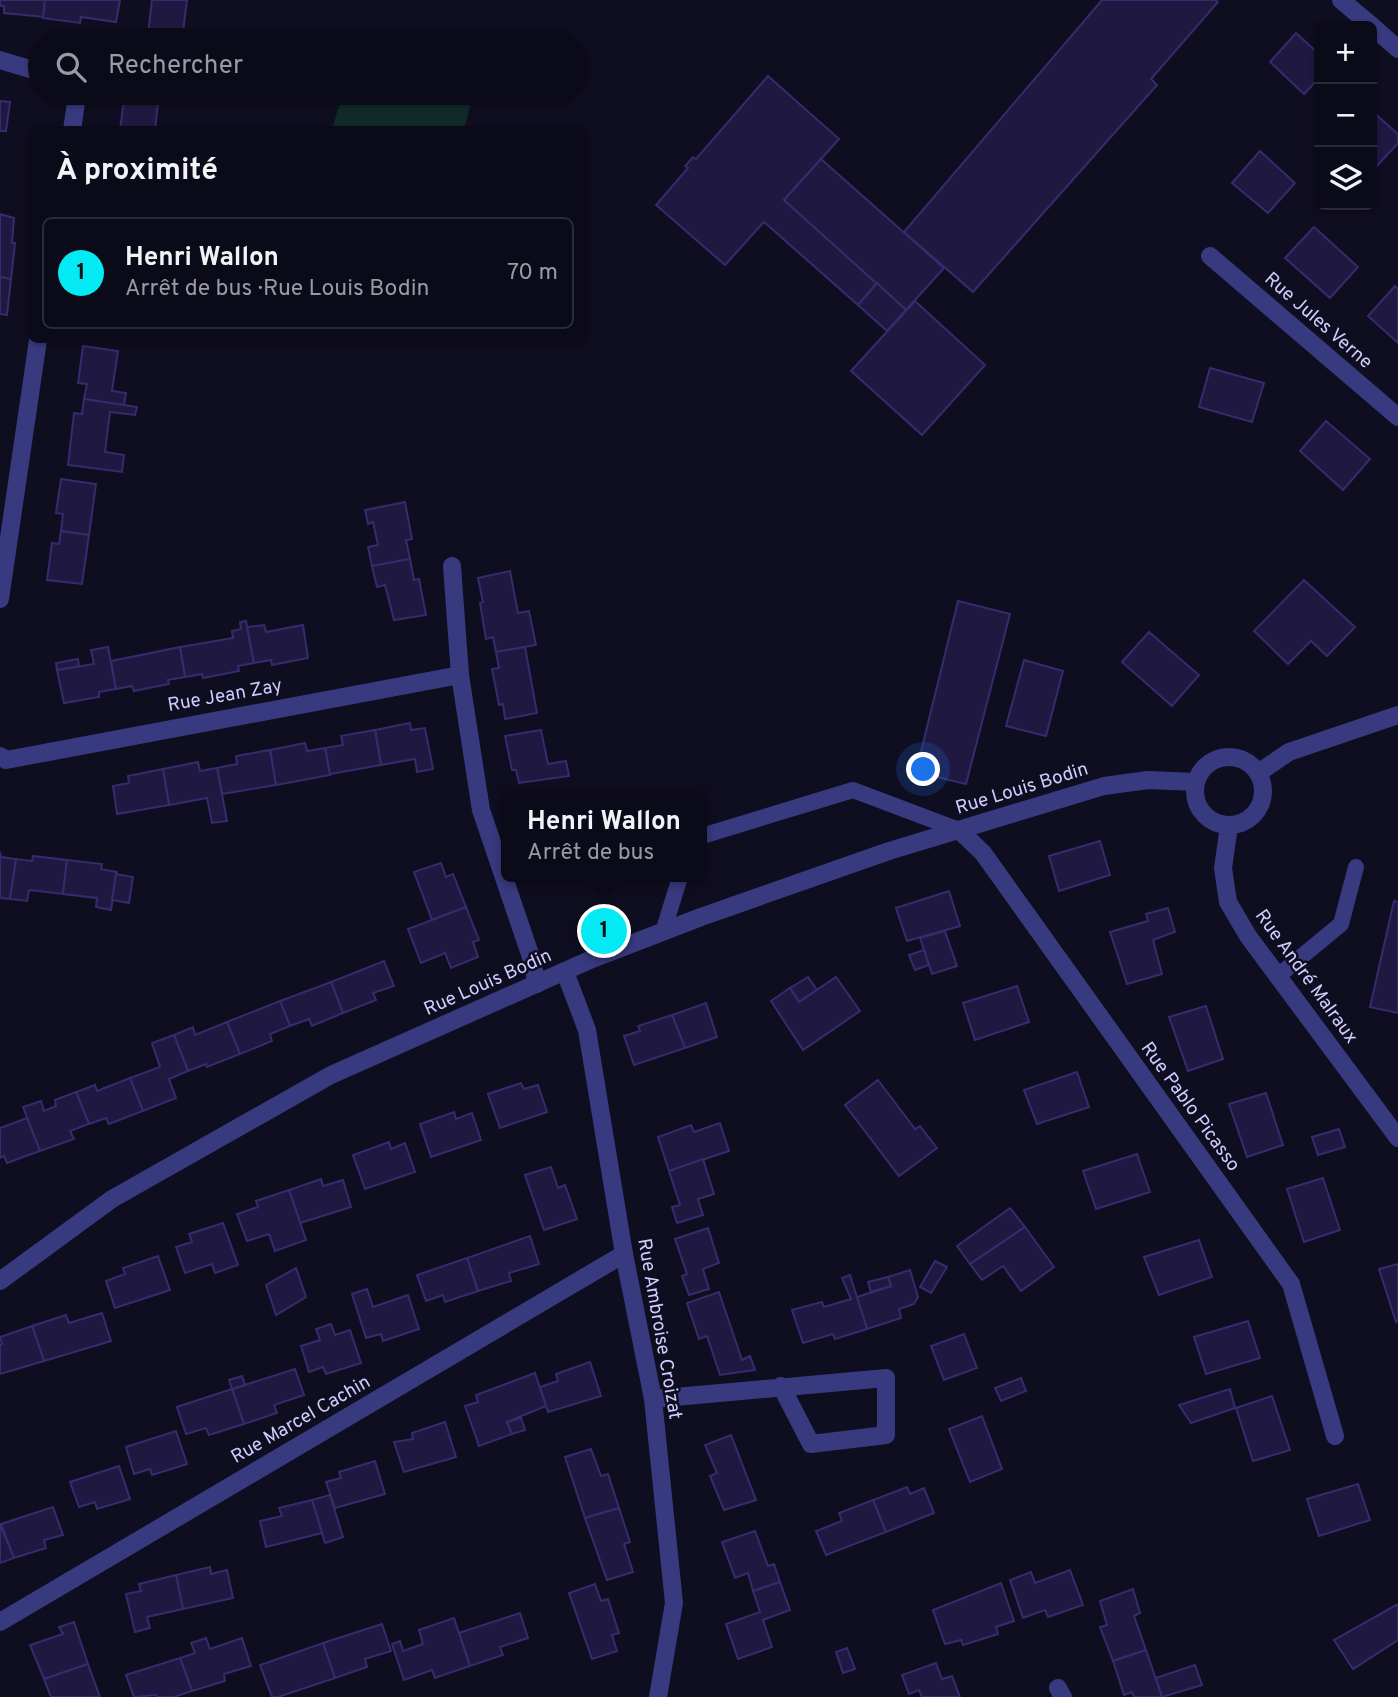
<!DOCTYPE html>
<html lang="fr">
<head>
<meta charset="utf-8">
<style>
  :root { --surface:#0b0a18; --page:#191825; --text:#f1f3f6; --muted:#9a9aa2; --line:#2b2b37; --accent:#03eaf5 }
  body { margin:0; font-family:Overpass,sans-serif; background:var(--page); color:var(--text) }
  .controls { position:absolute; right:21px; top:21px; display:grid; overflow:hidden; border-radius:10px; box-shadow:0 2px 5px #0004 }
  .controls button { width:63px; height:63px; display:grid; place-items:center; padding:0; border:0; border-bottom:2px solid var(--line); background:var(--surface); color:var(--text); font:35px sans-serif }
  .you { position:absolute; left:924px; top:770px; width:24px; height:24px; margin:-18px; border:5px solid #fff; border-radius:50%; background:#1a73e8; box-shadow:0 0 0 10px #1a73e833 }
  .badge { display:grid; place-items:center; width:46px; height:46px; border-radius:50%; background:var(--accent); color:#111; font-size:23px; font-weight:700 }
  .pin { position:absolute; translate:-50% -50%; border:4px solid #fff; box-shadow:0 2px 7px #0006 }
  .popup { position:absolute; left:501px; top:791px; width:206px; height:91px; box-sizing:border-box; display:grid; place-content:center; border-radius:10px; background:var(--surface); filter:drop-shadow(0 2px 5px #0005); font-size:23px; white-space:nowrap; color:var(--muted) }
  .popup b { font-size:26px; color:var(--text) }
  .popup::after { content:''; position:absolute; left:50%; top:100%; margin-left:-14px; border:14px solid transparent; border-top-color:var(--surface) }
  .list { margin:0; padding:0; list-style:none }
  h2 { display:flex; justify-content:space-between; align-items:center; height:91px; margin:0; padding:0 28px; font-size:30px }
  h2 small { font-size:23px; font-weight:400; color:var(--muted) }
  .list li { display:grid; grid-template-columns:46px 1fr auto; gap:21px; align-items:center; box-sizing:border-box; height:112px; margin:0 14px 14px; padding:0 14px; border:2px solid var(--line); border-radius:10px }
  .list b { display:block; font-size:26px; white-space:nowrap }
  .list p { margin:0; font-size:23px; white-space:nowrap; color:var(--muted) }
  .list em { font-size:23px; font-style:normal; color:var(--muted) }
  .icon { flex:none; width:38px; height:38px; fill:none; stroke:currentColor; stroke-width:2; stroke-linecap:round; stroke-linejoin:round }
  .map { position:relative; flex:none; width:1398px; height:1697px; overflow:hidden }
  .search { position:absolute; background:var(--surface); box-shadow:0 2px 5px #0004; left:28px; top:28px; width:560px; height:77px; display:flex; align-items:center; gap:18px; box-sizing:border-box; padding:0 24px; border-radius:38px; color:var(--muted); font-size:26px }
  .panel { position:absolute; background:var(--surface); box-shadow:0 2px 5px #0004; left:28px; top:126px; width:560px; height:217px; border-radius:10px }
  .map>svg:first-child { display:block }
  .green { fill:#102a28 }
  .building { fill:#1f1941; stroke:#352c6d; stroke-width:2 }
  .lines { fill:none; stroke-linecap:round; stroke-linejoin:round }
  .service { stroke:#383a7f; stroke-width:16 }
  .minor { stroke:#383a7f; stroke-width:18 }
  .labels { text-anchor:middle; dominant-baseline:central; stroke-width:5; stroke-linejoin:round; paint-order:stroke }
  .street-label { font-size:19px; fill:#d0cdfe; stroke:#0f0d20 }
</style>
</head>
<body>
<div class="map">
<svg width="1398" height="1697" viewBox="0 0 1398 1697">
  <rect width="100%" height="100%" fill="#0f0d20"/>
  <polygon class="green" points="343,93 474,93 464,129 332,129"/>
  <g class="building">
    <polygon points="0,0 45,0 44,17 4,13 4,6 0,6"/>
    <polygon points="45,0 120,0 116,22 81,17 80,23 43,18"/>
    <polygon points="152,0 187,0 182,40 153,40 154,35 148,34"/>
    <polygon points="1102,0 1215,0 1218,2 1151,79 1157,85 973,292 904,232"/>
    <polygon points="1296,33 1319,54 1319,78 1304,94 1270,62"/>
    <polygon points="768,76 839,139 784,200 877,283 858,305 764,222 725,265 656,205 688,168 685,166 693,157 696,159"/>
    <polygon points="128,93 159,93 155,130 120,130 124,99 127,99"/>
    <polygon points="0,101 10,102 6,131 0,131"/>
    <polygon points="1372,111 1398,134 1398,143 1376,167 1372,163"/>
    <polygon points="1260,151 1295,183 1268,213 1232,183"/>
    <polygon points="821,159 944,268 906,310 784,200"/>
    <polygon points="0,214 14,218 12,243 15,243 11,279 0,277"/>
    <polygon points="1314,227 1358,267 1330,298 1285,258"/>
    <polygon points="0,277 11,279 7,315 0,314"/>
    <polygon points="877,283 906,310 887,331 858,305"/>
    <polygon points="1395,286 1398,289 1398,343 1368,316"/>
    <polygon points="915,301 985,365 922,435 851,371"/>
    <polygon points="83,346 118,351 112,391 126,393 124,406 84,399 87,384 78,383"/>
    <polygon points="1210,368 1264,383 1252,422 1199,407"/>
    <polygon points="84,399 137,407 135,415 110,412 105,452 124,455 122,472 68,465 74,413 82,414"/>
    <polygon points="1326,421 1370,459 1343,490 1300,451"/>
    <polygon points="61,479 96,484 89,535 61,531 63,514 56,513"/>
    <polygon points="405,502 412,539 406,540 410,559 372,566 368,547 378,545 373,522 368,524 365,510"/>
    <polygon points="61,531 89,535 82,584 47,580 52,543 59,544"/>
    <polygon points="410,559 414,580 419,579 426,615 394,620 385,585 377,587 372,566"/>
    <polygon points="510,571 518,613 529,611 536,645 496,652 493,637 486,639 480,603 483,602 478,578"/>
    <polygon points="1304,580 1355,627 1327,656 1311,641 1288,664 1254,631"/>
    <polygon points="958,601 1010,614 966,784 916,772"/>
    <polygon points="246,621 254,663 238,666 239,671 203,678 202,674 185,677 180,647 233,638 232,631 241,629 240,622"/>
    <polygon points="264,625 266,632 303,625 308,658 272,665 271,660 254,663 247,627"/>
    <polygon points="1149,632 1199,675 1172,706 1122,662"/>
    <polygon points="108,647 116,689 99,692 99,697 64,703 57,670 94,664 91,650"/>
    <polygon points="180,647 185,677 168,680 169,684 134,691 132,686 116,689 111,661"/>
    <polygon points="525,647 537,713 505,719 503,704 499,705 492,669 499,668 496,652"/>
    <polygon points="78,659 79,666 57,670 56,663"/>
    <polygon points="1024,660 1063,671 1046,736 1006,726"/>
    <polygon points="410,723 411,730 425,728 433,769 417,772 415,759 381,765 375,730"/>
    <polygon points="375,730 381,765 330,774 325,748 343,745 341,736"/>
    <polygon points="541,730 548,764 566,761 569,776 519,783 516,770 512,770 505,736"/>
    <polygon points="305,743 307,751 325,748 330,775 276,785 270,750"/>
    <polygon points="270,750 276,785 222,794 217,768 237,764 236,756"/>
    <polygon points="198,762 200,771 217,768 227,821 212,823 207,798 169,805 163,769"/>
    <polygon points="163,769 169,805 117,814 113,786 129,783 128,776"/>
    <polygon points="1100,841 1110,875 1059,891 1049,856"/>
    <polygon points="0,852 1,857 16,859 10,899 0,898"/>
    <polygon points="33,856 67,860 63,894 29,890 27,901 10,899 16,859 32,861"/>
    <polygon points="67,860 102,864 101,869 117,872 111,910 96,907 97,898 63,894"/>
    <polygon points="441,863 446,877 453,874 466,907 432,920 414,872"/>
    <polygon points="116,874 133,877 129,903 112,900"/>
    <polygon points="949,891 960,926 907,941 896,908"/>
    <polygon points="1394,901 1398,902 1398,1013 1370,1007"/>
    <polygon points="466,907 479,940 473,942 478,957 451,968 445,953 421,963 408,929"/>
    <polygon points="1168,908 1175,932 1153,940 1162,974 1127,984 1110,932 1148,921 1146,914"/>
    <polygon points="945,931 957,966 932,974 920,938"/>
    <polygon points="924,950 929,965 915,970 909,955"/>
    <polygon points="384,961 394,986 373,993 376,1000 343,1013 331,982"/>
    <polygon points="808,977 817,990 799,1002 790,988"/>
    <polygon points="836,977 860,1011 803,1050 771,1001 790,988 799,1002"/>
    <polygon points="331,982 343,1013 312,1026 309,1019 290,1026 280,1001"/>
    <polygon points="1017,986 1029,1022 975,1040 963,1003"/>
    <polygon points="280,1001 290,1026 270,1034 272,1041 240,1054 227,1022"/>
    <polygon points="706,1003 717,1037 685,1048 672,1015"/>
    <polygon points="1206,1006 1223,1059 1188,1071 1169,1017"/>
    <polygon points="672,1015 685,1048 634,1065 624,1036 640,1031 638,1026"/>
    <polygon points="227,1022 240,1054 207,1067 206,1064 188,1071 174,1035 193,1027 195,1035"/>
    <polygon points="174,1035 188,1071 169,1079 176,1098 143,1111 130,1078 160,1067 152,1043"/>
    <polygon points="1077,1072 1089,1107 1037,1124 1024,1090"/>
    <polygon points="130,1078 143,1111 109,1124 106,1118 89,1124 76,1092 95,1085 97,1091"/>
    <polygon points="878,1080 915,1129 920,1126 937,1148 899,1176 845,1105"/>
    <polygon points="521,1083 524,1089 538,1085 547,1112 500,1128 488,1094"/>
    <polygon points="76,1092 89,1124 70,1131 74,1139 40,1151 23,1107 41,1101 44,1111 56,1106 55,1100"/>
    <polygon points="1266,1093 1283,1145 1247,1157 1229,1104"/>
    <polygon points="454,1112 456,1119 472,1113 481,1140 431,1157 420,1124"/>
    <polygon points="27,1118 40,1151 7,1163 4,1156 0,1158 0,1128"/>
    <polygon points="720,1123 729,1151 669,1171 658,1137 691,1125 694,1132"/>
    <polygon points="1339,1129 1345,1147 1318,1155 1312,1137"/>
    <polygon points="389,1142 391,1149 405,1143 415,1172 365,1189 353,1155"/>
    <polygon points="1137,1154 1150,1192 1096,1209 1083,1171"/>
    <polygon points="703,1159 714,1194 698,1199 703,1215 677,1223 672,1207 680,1205 669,1171"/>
    <polygon points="551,1167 558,1188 565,1185 577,1219 544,1230 525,1175"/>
    <polygon points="1323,1178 1340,1230 1304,1242 1287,1189"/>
    <polygon points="321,1179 323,1186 343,1180 351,1207 300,1223 289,1190"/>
    <polygon points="289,1190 306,1240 275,1251 269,1234 247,1241 237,1214 258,1207 256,1201"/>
    <polygon points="1010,1208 1025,1227 970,1264 957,1246"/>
    <polygon points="223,1223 238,1265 215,1273 212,1264 185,1273 176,1247 192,1242 189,1234"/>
    <polygon points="1025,1227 1054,1267 1021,1291 1003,1266 982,1280 970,1264"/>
    <polygon points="708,1228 719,1263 703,1269 709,1289 689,1295 682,1276 687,1274 675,1239"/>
    <polygon points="530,1236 539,1264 509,1273 511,1281 478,1291 467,1258"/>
    <polygon points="1199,1240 1212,1277 1159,1295 1144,1257"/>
    <polygon points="158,1256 170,1290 115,1308 106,1281 125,1274 123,1268"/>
    <polygon points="467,1258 478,1291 445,1302 443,1295 426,1301 417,1275"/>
    <polygon points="935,1261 947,1267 931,1293 920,1287"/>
    <polygon points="1398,1264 1398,1321 1396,1322 1379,1269"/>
    <polygon points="296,1268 306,1297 276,1315 266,1285"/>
    <polygon points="910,1270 918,1297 914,1304 899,1309 901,1318 867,1329 857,1297 891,1286 888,1277"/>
    <polygon points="850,1275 867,1329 835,1339 833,1334 803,1343 792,1310 822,1302 824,1307 851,1299 842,1278"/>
    <polygon points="888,1277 891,1286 871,1292 868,1282"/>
    <polygon points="367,1289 373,1307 408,1295 419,1329 383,1341 381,1334 366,1338 352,1294"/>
    <polygon points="719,1292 742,1360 750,1356 755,1370 720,1375 707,1336 699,1339 687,1303"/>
    <polygon points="102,1313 111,1341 44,1361 32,1326 66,1315 69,1323"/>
    <polygon points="1248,1321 1260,1358 1206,1374 1194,1337"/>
    <polygon points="331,1324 335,1335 350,1330 361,1363 326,1374 323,1367 309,1372 301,1346 320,1340 316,1329"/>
    <polygon points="32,1326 44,1361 0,1374 0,1345 2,1344 0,1337"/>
    <polygon points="964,1334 977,1368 944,1380 931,1346"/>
    <polygon points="590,1362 601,1396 548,1412 540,1387 558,1381 556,1374"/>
    <polygon points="295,1369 304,1395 274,1405 277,1413 244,1424 232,1389"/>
    <polygon points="535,1373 546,1406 507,1422 512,1434 479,1446 465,1406 478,1402 476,1395"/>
    <polygon points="242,1376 245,1385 232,1389 229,1380"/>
    <polygon points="1021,1378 1026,1391 1001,1401 995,1388"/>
    <polygon points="232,1389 244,1424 209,1435 206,1428 186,1434 177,1407"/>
    <polygon points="1230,1389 1235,1408 1191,1423 1179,1405"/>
    <polygon points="1272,1396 1290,1450 1253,1461 1236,1408"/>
    <polygon points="982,1416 1002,1469 970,1482 949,1429"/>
    <polygon points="521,1418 525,1430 512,1434 507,1422"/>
    <polygon points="445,1422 456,1457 404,1472 394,1442 413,1439 412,1433"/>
    <polygon points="176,1431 187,1464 152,1475 150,1469 134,1474 126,1447"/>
    <polygon points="731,1435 756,1500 724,1510 710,1476 717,1473 705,1445"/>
    <polygon points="591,1449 601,1476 608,1474 619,1508 585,1518 565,1457"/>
    <polygon points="375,1461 385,1494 335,1508 326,1482 341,1478 339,1472"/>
    <polygon points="119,1466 130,1499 97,1509 95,1502 79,1507 70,1482"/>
    <polygon points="1358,1484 1370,1520 1319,1536 1307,1499"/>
    <polygon points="907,1487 910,1494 924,1488 934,1513 886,1532 873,1500"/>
    <polygon points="330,1495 343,1537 325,1543 312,1500"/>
    <polygon points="312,1500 322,1533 266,1547 260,1521 282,1516 279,1508"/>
    <polygon points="873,1500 886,1532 826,1555 816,1531 842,1521 839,1513"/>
    <polygon points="53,1507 63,1535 44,1540 46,1548 14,1558 1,1524"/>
    <polygon points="619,1508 630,1542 624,1544 633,1572 607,1580 585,1518"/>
    <polygon points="0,1524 14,1558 0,1563"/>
    <polygon points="755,1531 768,1566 774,1564 780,1582 753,1591 748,1573 735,1578 722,1542"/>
    <polygon points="210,1567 211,1574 227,1570 233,1598 183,1609 176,1575"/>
    <polygon points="1070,1570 1083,1605 1048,1617 1045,1610 1023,1618 1010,1580 1031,1572 1035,1583"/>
    <polygon points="176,1575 183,1609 147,1617 150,1628 135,1632 126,1594 141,1591 139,1584"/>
    <polygon points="780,1582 790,1610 763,1620 772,1647 738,1659 726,1624 760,1612 753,1591"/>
    <polygon points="1001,1583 1014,1621 996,1627 998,1634 963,1645 961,1640 945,1644 933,1610"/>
    <polygon points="595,1584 601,1601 608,1599 619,1633 612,1635 617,1651 592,1659 569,1593"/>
    <polygon points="1133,1589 1140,1613 1134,1616 1146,1650 1113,1661 1100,1627 1107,1625 1100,1601"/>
    <polygon points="1398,1604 1398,1640 1353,1669 1334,1640"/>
    <polygon points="520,1613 528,1638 500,1647 503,1655 470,1666 459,1633"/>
    <polygon points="454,1618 470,1666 435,1678 432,1670 404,1680 392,1644 400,1641 403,1651 423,1644 419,1630"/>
    <polygon points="74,1622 88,1664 44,1679 30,1645 63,1634 59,1627"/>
    <polygon points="382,1624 391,1651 365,1659 367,1667 335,1678 323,1643"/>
    <polygon points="206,1638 210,1649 242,1638 251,1666 224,1674 225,1681 192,1691 180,1658 195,1653 191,1643"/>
    <polygon points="323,1643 335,1678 278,1697 272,1697 260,1665"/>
    <polygon points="847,1648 855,1669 843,1673 836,1652"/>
    <polygon points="1146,1650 1162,1697 1134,1697 1132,1692 1124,1695 1113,1661"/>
    <polygon points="180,1658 192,1691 174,1697 157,1697 156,1695 134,1697 126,1675"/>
    <polygon points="936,1663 942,1679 952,1676 960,1697 922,1697 919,1690 909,1694 902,1675"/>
    <polygon points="88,1664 100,1697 51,1697 44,1679"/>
    <polygon points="1195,1665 1202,1685 1162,1697 1156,1678"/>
  </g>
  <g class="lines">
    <g class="service">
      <polyline points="702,836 853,790 959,830"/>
      <polyline points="663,932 680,877"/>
      <polyline points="1278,976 1341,924 1356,867"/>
    </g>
    <g class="minor">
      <polyline points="1341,0 1372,26"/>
      <polyline points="1372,26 1398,49"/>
      <polyline points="0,60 40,72"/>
      <polyline points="72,130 77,96 74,93"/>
      <polyline points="1210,256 1398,417"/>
      <polyline points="452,566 460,675"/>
      <polyline points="0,599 38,340"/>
      <polyline points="0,756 6,760 460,675 481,810 531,957 537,984"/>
      <circle cx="1229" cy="791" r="34"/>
      <polyline points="1258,773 1289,752 1398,715"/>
      <polyline points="1229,826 1223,868 1228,902 1248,936 1398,1138"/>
      <polyline points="959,830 983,853 1291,1284 1335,1436"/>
      <polyline points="565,972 587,1030 624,1254 653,1399 674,1603 658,1697"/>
      <polyline points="0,1281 112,1199 331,1075 592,959 701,917 889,851 1104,786 1148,780 1196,782"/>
      <polyline points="653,1399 886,1378 886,1435 811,1444 781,1386"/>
      <polyline points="0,1622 624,1254"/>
      <polyline points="1058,1688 1063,1697"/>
    </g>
  </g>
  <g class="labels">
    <g class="street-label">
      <text transform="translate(1318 321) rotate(41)">Rue Jules Verne</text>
      <text transform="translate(225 696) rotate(-10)">Rue Jean Zay</text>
      <text transform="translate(1022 789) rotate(-17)">Rue Louis Bodin</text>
      <text transform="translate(1306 977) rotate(54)">Rue André Malraux</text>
      <text transform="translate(488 983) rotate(-24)">Rue Louis Bodin</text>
      <text transform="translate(1190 1107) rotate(54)">Rue Pablo Picasso</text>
      <text transform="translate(659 1329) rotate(80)">Rue Ambroise Croizat</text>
      <text transform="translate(301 1420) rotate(-30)">Rue Marcel Cachin</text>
    </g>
  </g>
</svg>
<div class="controls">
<button>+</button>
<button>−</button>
<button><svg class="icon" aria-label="layers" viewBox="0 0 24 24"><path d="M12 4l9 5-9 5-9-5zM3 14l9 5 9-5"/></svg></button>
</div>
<div class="you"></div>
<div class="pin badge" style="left:604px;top:931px">1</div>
<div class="popup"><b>Henri Wallon</b>Arrêt de bus</div>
<div class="search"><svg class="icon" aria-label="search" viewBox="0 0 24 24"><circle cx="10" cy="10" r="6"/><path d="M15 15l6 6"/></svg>Rechercher</div>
<section class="panel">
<h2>À proximité<small></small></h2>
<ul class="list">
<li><span class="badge">1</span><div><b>Henri Wallon</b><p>Arrêt de bus · Rue Louis Bodin</p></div><em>70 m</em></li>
</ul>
</section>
</div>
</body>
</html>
